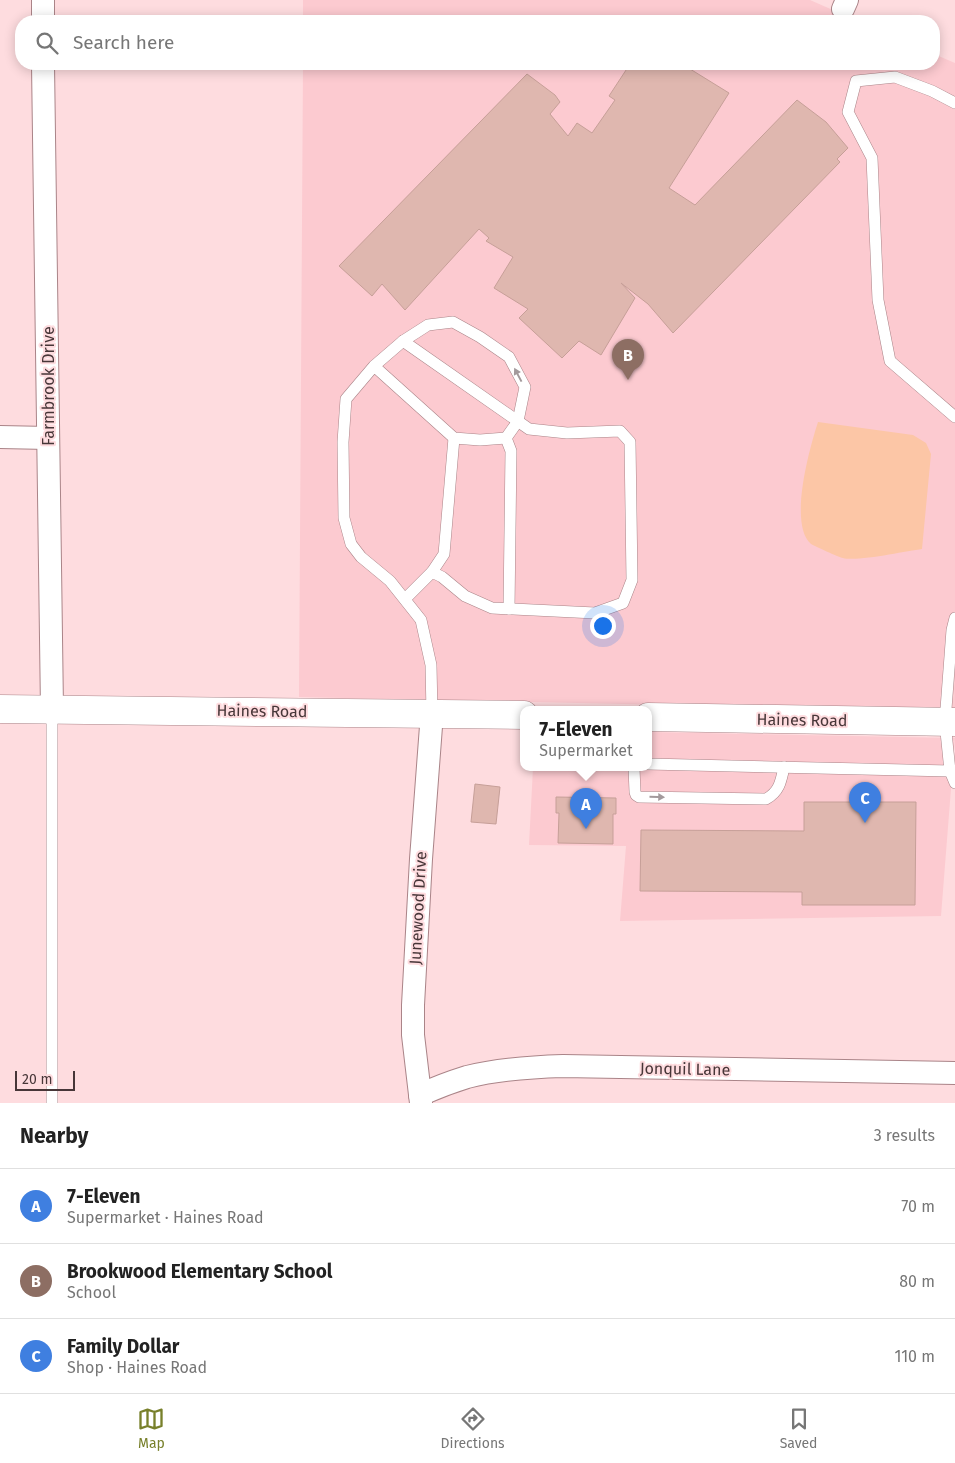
<!DOCTYPE html>
<html lang="en">
<head>
<meta charset="utf-8">
<style>
  :root { --surface:#fff; --page:#f2f2f2; --text:#222; --muted:#767676; --line:#e0e0e0; --accent:#78802b }
  body { margin:0; font-family:"Fira Sans",sans-serif; background:var(--page); color:var(--text) }
  .scale { position:absolute; left:15px; bottom:12px; width:60px; box-sizing:border-box; padding-left:5px; border:2px solid #473638; border-top:0; font-size:14px; line-height:18px; white-space:nowrap; color:#473638; -webkit-text-stroke:4px #fedcdf; paint-order:stroke }
  .you { position:absolute; left:602px; top:625px; width:18px; height:18px; margin:-12px; border:4px solid #fff; border-radius:50%; background:#1a73e8; box-shadow:0 0 0 8px #1a73e833 }
  .badge { display:grid; place-items:center; width:32px; height:32px; border-radius:50%; background:var(--accent); color:#fff; font-size:16px; font-weight:700 }
  .pin { position:absolute; translate:-50% -41px; filter:drop-shadow(0 1px 2px #0008) }
  .pin::after { content:''; position:absolute; top:26px; width:18px; height:15px; background:inherit; clip-path:polygon(0 0,100% 0,50% 100%) }
  .popup { position:absolute; left:520px; top:706px; width:132px; height:65px; box-sizing:border-box; display:grid; place-content:center; border-radius:10px; background:var(--surface); filter:drop-shadow(0 1px 4px #0005); font-size:16px; white-space:nowrap; color:var(--muted) }
  .popup b { font-size:19px; color:var(--text) }
  .popup::after { content:''; position:absolute; left:50%; top:100%; margin-left:-10px; border:10px solid transparent; border-top-color:var(--surface) }
  .list { margin:0; padding:0; list-style:none }
  h2 { display:flex; justify-content:space-between; align-items:center; height:65px; margin:0; padding:0 20px; font-size:21px }
  h2 small { font-size:16px; font-weight:400; color:var(--muted) }
  .list li { display:grid; grid-template-columns:32px 1fr auto; gap:15px; align-items:center; box-sizing:border-box; height:75px; padding:0 20px; border-top:1px solid var(--line) }
  .list b { display:block; font-size:19px; white-space:nowrap }
  .list p { margin:0; font-size:16px; white-space:nowrap; color:var(--muted) }
  .list em { font-size:16px; font-style:normal; color:var(--muted) }
  .icon { flex:none; width:28px; height:28px; fill:none; stroke:currentColor; stroke-width:2; stroke-linecap:round; stroke-linejoin:round }
  .map { position:relative; flex:none; width:955px; height:1103px; overflow:hidden }
  .search { position:absolute; background:var(--surface); box-shadow:0 2px 12px #0003; left:15px; right:15px; top:15px; height:55px; display:flex; align-items:center; gap:12px; box-sizing:border-box; padding:0 18px; border-radius:20px; color:var(--muted); font-size:19px }
  .sheet { height:290px; background:var(--surface) }
  nav { display:flex; justify-content:space-around; align-items:center; box-sizing:border-box; height:70px; border-top:1px solid var(--line); background:var(--surface); font-size:14px; color:var(--muted) }
  nav a { display:grid; justify-items:center; gap:2px }
  nav .on { color:var(--accent) }
  .map>svg:first-child { display:block }
  .built { fill:#fccad0 }
  .green { fill:#fcc6a6 }
  .building { fill:#dfb7af; stroke:#c69f98 }
  .lines { fill:none; stroke-linecap:round; stroke-linejoin:round }
  .service-casing { stroke:#aa8488; stroke-width:12 }
  .minor-casing { stroke:#aa8488; stroke-width:24 }
  .tertiary-casing { stroke:#aa8488; stroke-width:29 }
  .service { stroke:#fff; stroke-width:11 }
  .minor { stroke:#fff; stroke-width:22 }
  .tertiary { stroke:#fff; stroke-width:28 }
  .oneway { fill:#a39a9c }
  .labels { text-anchor:middle; dominant-baseline:central; stroke-width:4; stroke-linejoin:round; paint-order:stroke }
  .street-label { font-size:16px; fill:#473638; stroke:#fedcdf }
</style>
</head>
<body>
<div class="map">
<svg width="955" height="1103" viewBox="0 0 955 1103">
  <rect width="100%" height="100%" fill="#fedcdf"/>
  <g class="built">
    <polygon points="303,0 810,0 858,21 303,21"/>
    <polygon points="934,54 955,63 955,711 299,697 303,64 934,64"/>
    <polygon points="649,732 955,738 941,916 620,921 626,846 529,845 533,768 648,768"/>
  </g>
  <path class="green" d="M818,422L913,435L926,443L931,454L922,549C906,551 857,562 843,558C838,557 815,546 811,544C788,524 810,447 818,422Z"/>
  <g class="building">
    <polygon points="630,64 682,64 729,93 669,188 695,205 797,100 826,122 848,148 837,159 840,162 673,333 648,304 621,283 635,298 601,355 579,341 562,358 519,318 528,309 494,288 513,257 486,241 489,238 479,229 405,310 382,284 372,296 339,266 527,74 555,95 560,102 550,114 568,136 577,123 592,133 615,100 609,96"/>
    <polygon points="475,784 500,787 496,824 471,822"/>
    <polygon points="556,797 616,798 616,814 613,814 613,844 558,843 559,813 556,813"/>
    <polygon points="804,802 916,802 915,905 802,905 802,892 640,891 641,830 804,831"/>
  </g>
  <g class="lines">
    <defs>
      <g id="service">
        <polyline points="955,103 932,91 895,77 856,81 848,112 872,158 878,300 890,361 955,417"/>
        <polyline points="403,341 529,429 567,433 620,431 630,442 632,580 623,603 595,613 492,608 465,596 442,577 432,572 405,599"/>
        <polyline points="374,366 454,438 480,440 506,438 518,421 525,387 509,357 480,337 453,322 428,325 403,341 374,366 346,399 343,442 344,518 351,544 361,557 390,581 421,620 431,665 432,713"/>
        <polyline points="506,438 511,451 509,609"/>
        <polyline points="432,572 444,554 454,438"/>
        <polyline points="52,710 52,1103"/>
        <polyline points="648,764 950,771 945,722 952,630 955,618"/>
        <path d="M634,768L635,792L636,795L639,797L766,799C779,792 781,782 784,767"/>
        <polyline points="950,771 955,783"/>
      </g>
      <g id="minor">
        <polyline points="43,0 43,21"/>
        <polyline points="843,9 847,0"/>
        <polyline points="43,64 52,709"/>
        <polyline points="0,437 48,438"/>
        <path d="M420,1095C435,1088 451,1082 467,1077C498,1069 531,1067 563,1066L955,1073"/>
        <polyline points="421,1103 413,1035 413,1005 421,859 432,713"/>
      </g>
      <g id="tertiary">
        <polyline points="0,709 524,715"/>
        <polyline points="648,717 955,722"/>
      </g>
    </defs>
    <use href="#service" class="service-casing"/>
    <use href="#minor" class="minor-casing"/>
    <use href="#tertiary" class="tertiary-casing"/>
    <use href="#service" class="service"/>
    <use href="#minor" class="minor"/>
    <use href="#tertiary" class="tertiary"/>
  </g>
  <defs><path id="oneway-solid" d="M-6-.8H1V-3.2L6.5 0L1 3.2V.8H-6Z" transform="scale(1.25)"/></defs>
  <g class="oneway">
    <use href="#oneway-solid" transform="translate(518 375) rotate(-118)"/>
    <use href="#oneway-solid" transform="translate(657 797) rotate(1)"/>
  </g>
  <g class="labels">
    <g class="street-label">
      <text transform="translate(48 386) rotate(-90)">Farmbrook Drive</text>
      <text transform="translate(262 711) rotate(1)">Haines Road</text>
      <text transform="translate(802 720) rotate(1)">Haines Road</text>
      <text transform="translate(418 908) rotate(-87)">Junewood Drive</text>
      <text transform="translate(685 1069) rotate(1)">Jonquil Lane</text>
    </g>
  </g>
</svg>
<div class="scale">20 m</div>
<div class="you"></div>
<div class="pin badge" style="left:586px;top:829px;background:#3f7fe0">A</div>
<div class="popup"><b>7-Eleven</b>Supermarket</div>
<div class="pin badge" style="left:628px;top:380px;background:#8d6e63">B</div>
<div class="pin badge" style="left:865px;top:823px;background:#3f7fe0">C</div>
<div class="search"><svg class="icon" aria-label="search" viewBox="0 0 24 24"><circle cx="10" cy="10" r="6"/><path d="M15 15l6 6"/></svg>Search here</div>
</div>
<section class="sheet">
<h2>Nearby<small>3 results</small></h2>
<ul class="list">
<li><span class="badge" style="background:#3f7fe0">A</span><div><b>7-Eleven</b><p>Supermarket · Haines Road</p></div><em>70 m</em></li>
<li><span class="badge" style="background:#8d6e63">B</span><div><b>Brookwood Elementary School</b><p>School</p></div><em>80 m</em></li>
<li><span class="badge" style="background:#3f7fe0">C</span><div><b>Family Dollar</b><p>Shop · Haines Road</p></div><em>110 m</em></li>
</ul>
</section>
<nav>
<a class="on"><svg class="icon" aria-label="map" viewBox="0 0 24 24"><path d="M3 6l6-2 6 2 6-2v14l-6 2-6-2-6 2zM9 4v14M15 6v14"/></svg>Map</a>
<a><svg class="icon" aria-label="directions" viewBox="0 0 24 24"><path d="M12 3l9 9-9 9-9-9zM9 14v-3h6M13 9l2 2-2 2"/></svg>Directions</a>
<a><svg class="icon" aria-label="saved" viewBox="0 0 24 24"><path d="M7 4h10v16l-5-4-5 4z"/></svg>Saved</a>
</nav>
</body>
</html>
